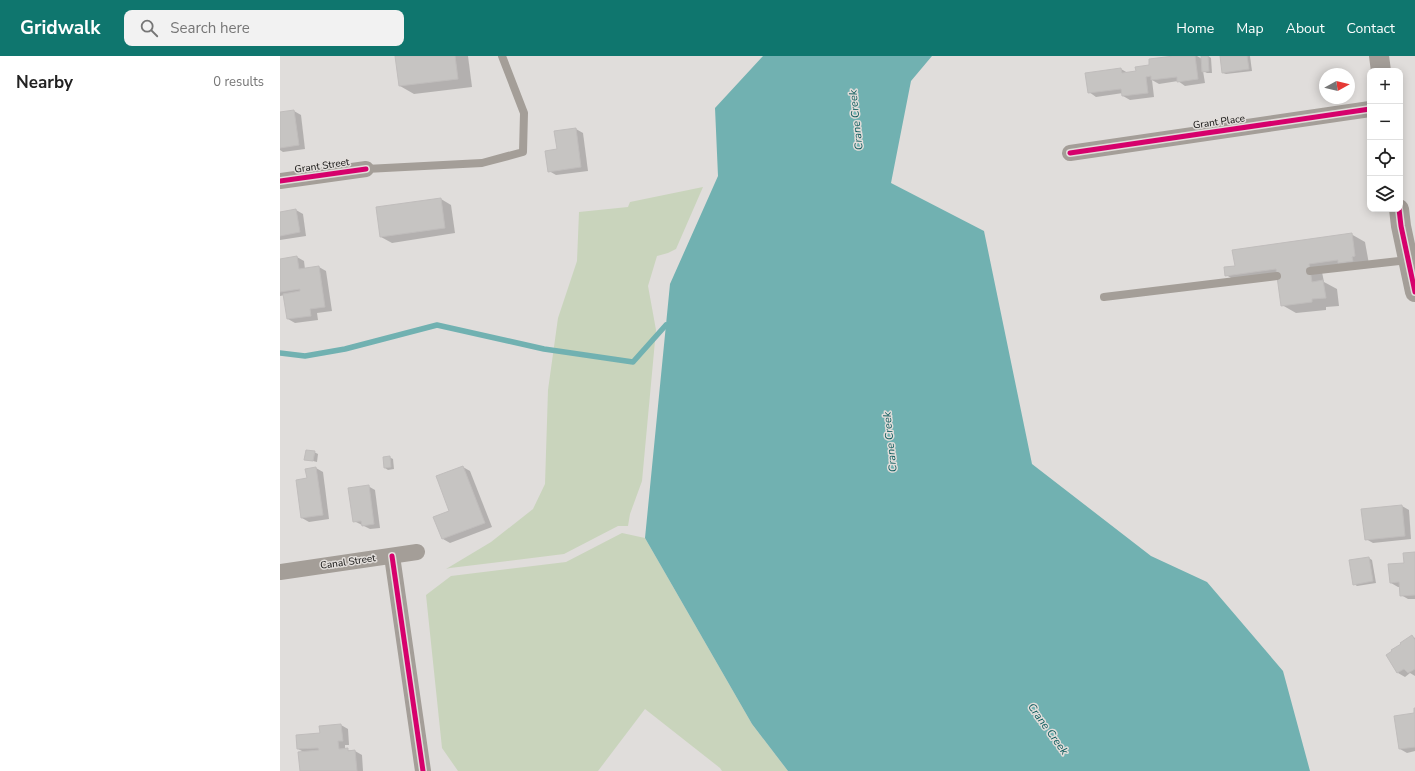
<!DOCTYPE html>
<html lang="en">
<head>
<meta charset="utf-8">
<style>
  :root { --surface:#fff; --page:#f2f2f2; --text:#222; --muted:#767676; --line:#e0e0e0; --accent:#0f766e }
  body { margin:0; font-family:"Nunito Sans",sans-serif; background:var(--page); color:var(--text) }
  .controls { position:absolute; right:12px; top:12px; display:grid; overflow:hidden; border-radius:8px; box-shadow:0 2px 10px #0003 }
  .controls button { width:36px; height:36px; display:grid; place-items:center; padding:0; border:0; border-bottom:1px solid var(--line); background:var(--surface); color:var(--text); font:20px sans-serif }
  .compass { position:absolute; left:1039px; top:12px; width:36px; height:36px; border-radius:50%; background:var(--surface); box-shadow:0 2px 10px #0003; rotate:82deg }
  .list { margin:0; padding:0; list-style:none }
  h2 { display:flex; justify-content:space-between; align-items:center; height:52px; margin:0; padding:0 16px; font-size:17px }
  h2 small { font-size:13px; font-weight:400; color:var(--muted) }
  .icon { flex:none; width:22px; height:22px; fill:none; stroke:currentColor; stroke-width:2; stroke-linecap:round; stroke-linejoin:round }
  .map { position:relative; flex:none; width:1135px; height:715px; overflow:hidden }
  header { display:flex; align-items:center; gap:24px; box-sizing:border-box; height:56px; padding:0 20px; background:var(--accent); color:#fff }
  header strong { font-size:19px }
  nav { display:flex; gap:22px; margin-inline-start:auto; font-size:14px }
  .search { width:280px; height:36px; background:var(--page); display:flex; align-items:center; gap:10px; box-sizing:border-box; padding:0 14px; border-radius:8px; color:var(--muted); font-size:15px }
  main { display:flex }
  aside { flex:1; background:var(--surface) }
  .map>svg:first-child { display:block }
  .green { fill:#c9d4bc }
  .water { fill:#71b1b1 }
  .shadow { fill:#0003 }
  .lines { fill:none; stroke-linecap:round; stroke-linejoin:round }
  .stream { stroke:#71b1b1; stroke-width:5.5 }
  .building { fill:#c6c4c2; stroke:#c0bdbc }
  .service { stroke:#a49e98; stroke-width:8 }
  .minor { stroke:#a49e98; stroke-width:16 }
  .tertiary { stroke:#a49e98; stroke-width:20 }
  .cycleway-casing { stroke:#e1ddda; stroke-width:8 }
  .cycleway { stroke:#d6006c; stroke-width:5 }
  .labels { text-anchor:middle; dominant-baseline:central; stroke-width:3; stroke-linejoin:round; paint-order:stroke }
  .street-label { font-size:10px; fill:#0f0e0d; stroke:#e1ddda }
  .water-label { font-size:11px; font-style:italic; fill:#0d5c5d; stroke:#e1ddda }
</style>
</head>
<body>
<header>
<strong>Gridwalk</strong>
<div class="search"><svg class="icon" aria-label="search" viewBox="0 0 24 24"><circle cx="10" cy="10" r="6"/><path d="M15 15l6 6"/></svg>Search here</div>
<nav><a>Home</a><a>Map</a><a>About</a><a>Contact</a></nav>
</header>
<main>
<aside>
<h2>Nearby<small>0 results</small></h2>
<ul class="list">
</ul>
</aside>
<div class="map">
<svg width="1135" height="715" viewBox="0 0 1135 715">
  <rect width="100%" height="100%" fill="#e0dddb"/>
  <g class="green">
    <polygon points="423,131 396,193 388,197 377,200 368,230 376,274 362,425 350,458 348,470 338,470 284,498 170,512 166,513 211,486 253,453 265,428 268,334 278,262 297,205 299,156 348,151 350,146"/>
    <polygon points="342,477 365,482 472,668 508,715 442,715 440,712 365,653 318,715 178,715 162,692 146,539 171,520 286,506"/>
  </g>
  <polygon class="water" points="483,0 652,0 631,25 611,127 704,175 752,408 871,500 927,526 1003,615 1030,715 508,715 472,668 365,482 390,228 438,120 435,52"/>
  <g class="shadow">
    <polygon points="116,0 188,0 192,31 134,38 120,30"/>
    <polygon points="902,0 917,0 922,3 922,0 928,0 931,2 932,17 927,17 923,15 925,27 905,30 898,25 879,28 872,24 874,41 850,44 843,40 843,37 816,41 809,36 841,13 848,17 857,16 870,10"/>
    <polygon points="941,0 970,0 972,15 946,18 943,17"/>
    <polygon points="14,55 21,59 25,93 3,96 0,94 0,57"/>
    <polygon points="296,73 303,77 308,115 276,119 269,115 278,94"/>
    <polygon points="161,143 171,149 175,177 112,187 101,181"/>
    <polygon points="16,154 23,158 26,180 0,184 0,157"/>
    <polygon points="1071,178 1085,186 1089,208 1042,216 1044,226 1057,233 1059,250 1046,251 1046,254 1016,257 1002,249 998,222 960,227 946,219 956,211"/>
    <polygon points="17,201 24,205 25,213 39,211 46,215 52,255 37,257 38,264 15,267 8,263 5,239 0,240 0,204"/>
    <polygon points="34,396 38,398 37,406 25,403"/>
    <polygon points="109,401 113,403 114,413 108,414 105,412"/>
    <polygon points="183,411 190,415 212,471 170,487 163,483"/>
    <polygon points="36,412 43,416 49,463 29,466 22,462 28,423"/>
    <polygon points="88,430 95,434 100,472 90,473 74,465"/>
    <polygon points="1122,450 1129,454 1131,483 1093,487 1086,483"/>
    <polygon points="1135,497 1135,543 1128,543 1121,539 1120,531 1118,531 1111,527"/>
    <polygon points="1089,502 1092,504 1096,527 1077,530 1074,528"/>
    <polygon points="1132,580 1135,582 1135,620 1130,617 1125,621 1118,617"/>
    <polygon points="1135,658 1135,695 1127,697 1120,693"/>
    <polygon points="61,669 68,673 69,689 65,689 65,694 75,695 82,699 83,715 21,715 24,696 18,693 41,678"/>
  </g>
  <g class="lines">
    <polyline class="stream" points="0,297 25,300 65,293 157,269 264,293 353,306 386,269"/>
  </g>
  <g class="building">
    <polygon points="115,0 175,0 178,23 119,30"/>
    <polygon points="894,0 915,0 918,23 897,26 897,21 871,24 871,20 866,21 868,37 842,40 841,33 808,37 805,17 841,12 842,17 856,15 855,11 869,9 869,3"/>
    <polygon points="921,0 928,0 929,15 922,16"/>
    <polygon points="940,0 967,0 969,13 942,17"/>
    <polygon points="14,54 19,89 0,92 0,56"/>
    <polygon points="296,72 301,111 268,116 265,95 277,93 274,75"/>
    <polygon points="161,142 165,172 100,181 96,151"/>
    <polygon points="16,153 20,176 0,180 0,156"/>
    <polygon points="1072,177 1075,200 1072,201 1073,205 1058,207 1058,204 1029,208 1032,226 1043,224 1046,242 1032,243 1032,246 1001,250 996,213 945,220 944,211 955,210 952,194"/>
    <polygon points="17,200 19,213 39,210 45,251 30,253 31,260 7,263 3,238 20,235 20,233 0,236 0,203"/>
    <polygon points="26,394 35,395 33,405 24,404"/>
    <polygon points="110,400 111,411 104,412 103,401"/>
    <polygon points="183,410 205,467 162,483 153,461 169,455 156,420"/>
    <polygon points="36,411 43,459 21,462 16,424 27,422 25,413"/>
    <polygon points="89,429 94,468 82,470 81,465 73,466 68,432"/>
    <polygon points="1122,449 1125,480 1085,484 1081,453"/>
    <polygon points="1135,496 1135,539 1120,540 1119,526 1110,527 1108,508 1124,507 1123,497"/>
    <polygon points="1089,501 1093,525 1073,529 1069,504"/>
    <polygon points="1132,579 1135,584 1135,613 1128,617 1124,613 1117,617 1106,599 1112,595 1111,594 1121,588 1120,587"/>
    <polygon points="1134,652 1135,652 1135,691 1119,693 1114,660 1134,657"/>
    <polygon points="61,668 63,685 58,685 59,693 68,692 68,695 75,694 77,715 20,715 18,696 39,694 38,692 17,693 16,679 40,677 39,670"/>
  </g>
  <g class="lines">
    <g class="service">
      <polyline points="86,113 202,107 243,96 244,57 222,0"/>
      <polyline points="1030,215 1128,204"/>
      <polyline points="824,241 997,220"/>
    </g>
    <g class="minor">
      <polyline points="790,97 1090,53"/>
      <polyline points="0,125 86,113"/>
      <polyline points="112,500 143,715"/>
      <polyline points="0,516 137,496"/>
    </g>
    <g class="tertiary">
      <polyline points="1099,0 1101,15"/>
      <polyline points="1119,153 1121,170 1135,236"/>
    </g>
    <defs>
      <g id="cycleway">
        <polyline points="790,97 1090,53"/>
        <polyline points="0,125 86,113"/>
        <polyline points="1119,153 1121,170 1135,236"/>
        <polyline points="112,500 143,715"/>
      </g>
    </defs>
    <use href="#cycleway" class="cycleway-casing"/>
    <use href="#cycleway" class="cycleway"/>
  </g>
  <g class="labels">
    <g class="street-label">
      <text transform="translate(939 66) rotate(-8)">Grant Place</text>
      <text transform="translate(42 110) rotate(-8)">Grant Street</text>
      <text transform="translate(68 506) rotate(-8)">Canal Street</text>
    </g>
    <g class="water-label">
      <text transform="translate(576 64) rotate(-96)">Crane Creek</text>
      <text transform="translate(610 386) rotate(-96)">Crane Creek</text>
      <text transform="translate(768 673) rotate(54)">Crane Creek</text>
    </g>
  </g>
</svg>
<div class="controls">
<button>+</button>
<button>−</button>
<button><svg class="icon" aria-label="locate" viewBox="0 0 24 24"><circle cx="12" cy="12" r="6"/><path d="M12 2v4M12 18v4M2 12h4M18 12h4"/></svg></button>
<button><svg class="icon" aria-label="layers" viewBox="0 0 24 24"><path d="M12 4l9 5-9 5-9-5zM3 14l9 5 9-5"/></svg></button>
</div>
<svg class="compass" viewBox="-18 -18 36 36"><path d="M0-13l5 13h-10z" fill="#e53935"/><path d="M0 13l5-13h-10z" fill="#767676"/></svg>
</div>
</main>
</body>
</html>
